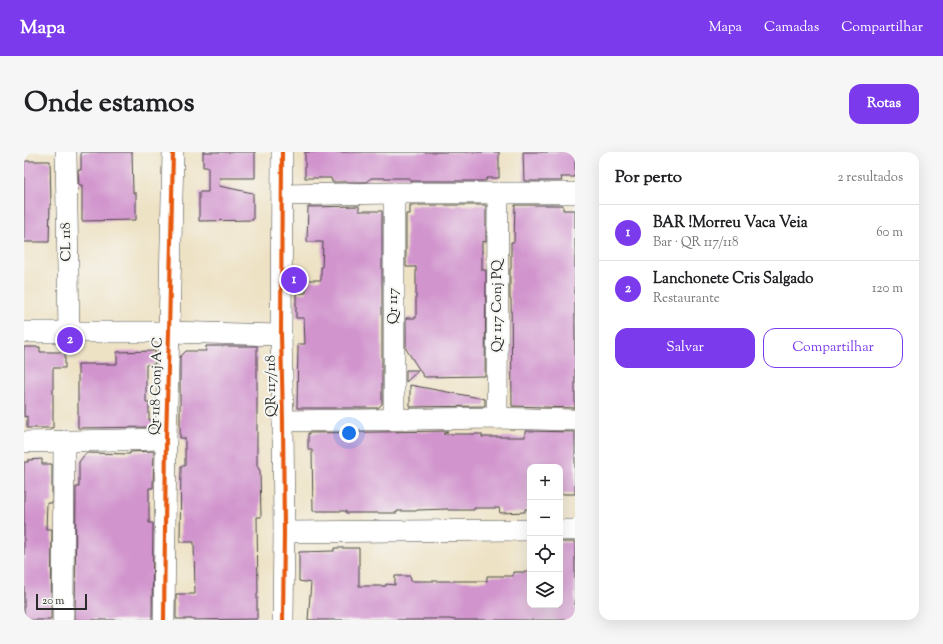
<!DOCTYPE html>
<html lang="pt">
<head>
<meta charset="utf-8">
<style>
  :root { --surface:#fff; --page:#f6f6f6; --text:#202124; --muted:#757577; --line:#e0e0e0; --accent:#7c3aed }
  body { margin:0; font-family:"Sorts Mill Goudy",serif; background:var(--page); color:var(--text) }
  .controls { position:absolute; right:12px; bottom:12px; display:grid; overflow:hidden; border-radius:8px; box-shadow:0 4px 16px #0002 }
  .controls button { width:36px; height:36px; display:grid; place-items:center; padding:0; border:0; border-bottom:1px solid var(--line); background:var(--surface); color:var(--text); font:20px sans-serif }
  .scale { position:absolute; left:12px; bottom:10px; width:51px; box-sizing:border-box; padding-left:4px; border:2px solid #2b2b2b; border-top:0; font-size:11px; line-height:14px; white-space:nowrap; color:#2b2b2b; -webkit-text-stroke:3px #f6f6f2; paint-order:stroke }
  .you { position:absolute; left:325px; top:281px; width:14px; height:14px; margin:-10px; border:3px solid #fff; border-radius:50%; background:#1a73e8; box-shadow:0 0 0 6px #1a73e833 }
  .badge { display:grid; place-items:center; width:26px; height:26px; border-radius:50%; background:var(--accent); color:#fff; font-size:13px; font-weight:700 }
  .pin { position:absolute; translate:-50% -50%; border:2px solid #fff; box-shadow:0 1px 4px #0006 }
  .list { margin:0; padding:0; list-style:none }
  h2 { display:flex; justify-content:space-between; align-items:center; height:52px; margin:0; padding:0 16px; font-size:17px }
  h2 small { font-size:13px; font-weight:400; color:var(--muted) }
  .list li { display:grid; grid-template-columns:26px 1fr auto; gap:12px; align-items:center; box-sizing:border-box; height:56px; padding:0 16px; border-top:1px solid var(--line) }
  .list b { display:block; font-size:15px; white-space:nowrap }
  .list p { margin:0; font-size:13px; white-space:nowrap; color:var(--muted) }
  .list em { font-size:13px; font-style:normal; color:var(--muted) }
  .actions { display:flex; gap:8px; padding:12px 16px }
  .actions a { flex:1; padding:9px 0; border:1px solid var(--accent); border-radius:12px; text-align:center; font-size:14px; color:var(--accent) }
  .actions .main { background:var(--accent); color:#fff }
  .icon { flex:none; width:22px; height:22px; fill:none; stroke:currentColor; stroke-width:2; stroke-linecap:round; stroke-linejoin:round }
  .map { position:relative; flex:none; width:551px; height:468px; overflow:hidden; border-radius:12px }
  header { display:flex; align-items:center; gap:24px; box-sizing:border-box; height:56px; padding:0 20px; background:var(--accent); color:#fff }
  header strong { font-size:19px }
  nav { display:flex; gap:22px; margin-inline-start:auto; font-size:14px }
  .intro { display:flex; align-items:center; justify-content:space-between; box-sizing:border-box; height:96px; padding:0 24px }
  h1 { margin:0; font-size:28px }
  .button { padding:10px 18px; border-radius:12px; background:var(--accent); color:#fff; font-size:14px; font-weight:700 }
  main { display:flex; gap:24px; padding:0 24px }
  aside { flex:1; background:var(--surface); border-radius:12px; box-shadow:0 4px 16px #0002 }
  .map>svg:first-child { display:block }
  .building { fill:#d194cd }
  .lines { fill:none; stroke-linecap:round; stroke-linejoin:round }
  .minor-casing { stroke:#484642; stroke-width:22 }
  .minor { stroke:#fff; stroke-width:21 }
  .cycleway-casing { stroke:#f6f6f2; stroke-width:6 }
  .cycleway { stroke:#e8590c; stroke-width:4 }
  .labels { text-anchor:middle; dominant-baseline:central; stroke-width:4; stroke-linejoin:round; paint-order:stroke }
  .street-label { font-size:14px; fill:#2b2b2b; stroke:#f6f6f2 }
</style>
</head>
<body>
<header>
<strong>Mapa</strong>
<nav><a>Mapa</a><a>Camadas</a><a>Compartilhar</a></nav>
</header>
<div class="intro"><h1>Onde estamos</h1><a class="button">Rotas</a></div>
<main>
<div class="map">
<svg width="551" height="468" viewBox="0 0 551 468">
  <rect width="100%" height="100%" fill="#f6f6f2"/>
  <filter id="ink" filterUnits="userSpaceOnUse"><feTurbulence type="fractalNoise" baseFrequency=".025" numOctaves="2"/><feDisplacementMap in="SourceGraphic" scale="8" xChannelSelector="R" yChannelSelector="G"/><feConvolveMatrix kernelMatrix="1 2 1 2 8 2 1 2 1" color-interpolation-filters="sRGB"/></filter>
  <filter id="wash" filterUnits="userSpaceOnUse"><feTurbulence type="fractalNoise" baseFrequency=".012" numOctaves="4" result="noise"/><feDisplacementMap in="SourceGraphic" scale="16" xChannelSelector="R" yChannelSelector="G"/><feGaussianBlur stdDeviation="0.9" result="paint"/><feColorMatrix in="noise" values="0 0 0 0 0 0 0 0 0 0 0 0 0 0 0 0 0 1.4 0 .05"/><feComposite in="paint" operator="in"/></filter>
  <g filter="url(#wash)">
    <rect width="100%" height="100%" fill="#eee2c5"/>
    <g id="blocks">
      <g class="building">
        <polygon points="57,0 108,0 109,41 112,41 112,68 58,69 58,33 55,33 54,18 57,18"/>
        <polygon points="179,0 231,0 231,26 196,26 195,34 229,41 229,68 175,69 175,40 184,40 184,15 179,15"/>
        <polygon points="281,0 475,0 475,26 462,26 462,29 386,29 386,26 347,26 342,30 308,30 307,26 281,26"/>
        <polygon points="499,0 551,0 551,25 537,25 538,29 500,29"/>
        <polygon points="0,9 26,9 27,52 26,52 25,90 0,90"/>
        <polygon points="386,53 462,53 462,90 458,89 458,118 462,118 461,224 400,225 382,197 382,166 392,166 392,115 382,115 382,62 386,62"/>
        <polygon points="491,53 539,53 539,58 551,58 551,256 488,254 487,147 486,147 486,117 487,117 487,90 490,90"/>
        <polygon points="335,54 335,59 358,59 358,252 354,256 273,256 274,192 281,192 280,166 272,166 272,141 282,141 282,128 297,128 297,115 298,116 299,90 283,90 284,55"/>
        <polygon points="182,194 233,194 233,314 236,319 237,365 233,365 234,442 233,442 233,467 168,468 168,467 152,467 152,442 171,442 170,390 156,390 157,314 161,314 161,286 156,286 156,205 162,199 182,199"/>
        <polygon points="0,195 16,195 16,200 41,200 41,216 29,216 29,276 3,276 3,264 0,265"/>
        <polygon points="131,199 131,212 122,213 122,251 125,251 125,268 131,268 130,272 128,275 54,276 54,212 93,212 93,200"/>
        <polygon points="382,218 395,218 382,230"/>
        <polygon points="386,233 461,247 461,254 386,255"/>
        <polygon points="424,279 419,282 458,282 458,285 501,285 501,279 551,280 551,342 536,342 536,315 506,315 506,357 501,357 501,360 476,361 475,356 450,356 450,358 424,358 424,357 393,358 392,359 373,359 373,361 322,361 322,359 289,359 288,298 284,298 284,281"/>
        <polygon points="130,299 129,336 125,336 125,371 129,371 128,468 51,468 52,335 55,335 55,310 62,301 106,302 106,300"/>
        <polygon points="18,307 18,312 28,312 28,351 23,351 22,377 28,377 27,468 0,468 0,310 4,310 4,308"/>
        <polygon points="536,390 551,390 551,468 431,468 426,467 399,467 399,468 284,468 287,431 275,429 275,400 310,399 310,396 335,396 335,434 362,434 362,432 371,433 371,424 386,424 387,429 463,429 463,424 489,424 489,420 506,420 506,453 536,453"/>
      </g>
    </g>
  </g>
  <g filter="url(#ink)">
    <use href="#blocks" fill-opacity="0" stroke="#484642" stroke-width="1"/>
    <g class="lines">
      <defs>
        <g id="minor">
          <polyline points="42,0 45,180"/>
          <polyline points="258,0 257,183 259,269 260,380 259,468"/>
          <polyline points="258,43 370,41 551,41"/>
          <polyline points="0,180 145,180 257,183"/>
          <polyline points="473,266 474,41"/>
          <polyline points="370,267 370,41"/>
          <polyline points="259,269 473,266 551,268"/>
          <polyline points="0,290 142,287"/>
          <polyline points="536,378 551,378"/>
          <polyline points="260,380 506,378"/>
          <polyline points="39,468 40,289"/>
          <polyline points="140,468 142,287 145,180 149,0"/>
        </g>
      </defs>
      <use href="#minor" class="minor-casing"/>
      <use href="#minor" class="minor"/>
      <defs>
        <g id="cycleway">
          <polyline points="258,0 257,183 259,269 260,380 259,468"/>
          <polyline points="140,468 142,287 145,180 149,0"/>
        </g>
      </defs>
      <use href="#cycleway" class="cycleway-casing"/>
      <use href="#cycleway" class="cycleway"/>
    </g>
  </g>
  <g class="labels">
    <g class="street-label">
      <text transform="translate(43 90) rotate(-91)">CL 118</text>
      <text transform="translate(370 154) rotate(-90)">Qr 117</text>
      <text transform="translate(474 154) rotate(-90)">Qr 117 Conj PQ</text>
      <text transform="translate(133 234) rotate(-88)">Qr 118 Conj A C</text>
      <text transform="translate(248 234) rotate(-91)">QR 117/118</text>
    </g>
  </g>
</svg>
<div class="controls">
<button>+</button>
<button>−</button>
<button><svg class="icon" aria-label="locate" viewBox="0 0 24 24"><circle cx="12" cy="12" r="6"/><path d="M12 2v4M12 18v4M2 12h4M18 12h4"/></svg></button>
<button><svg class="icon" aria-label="layers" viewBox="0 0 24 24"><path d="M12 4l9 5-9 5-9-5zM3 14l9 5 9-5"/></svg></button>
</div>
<div class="scale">20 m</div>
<div class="you"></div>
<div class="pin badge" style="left:270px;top:128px">1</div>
<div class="pin badge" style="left:46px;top:188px">2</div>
</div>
<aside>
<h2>Por perto<small>2 resultados</small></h2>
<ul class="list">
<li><span class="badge">1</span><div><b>BAR !Morreu Vaca Veia</b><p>Bar · QR 117/118</p></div><em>60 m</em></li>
<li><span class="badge">2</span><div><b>Lanchonete Cris Salgado</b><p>Restaurante</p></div><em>120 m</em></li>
</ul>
<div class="actions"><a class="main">Salvar</a><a>Compartilhar</a></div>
</aside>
</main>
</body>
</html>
